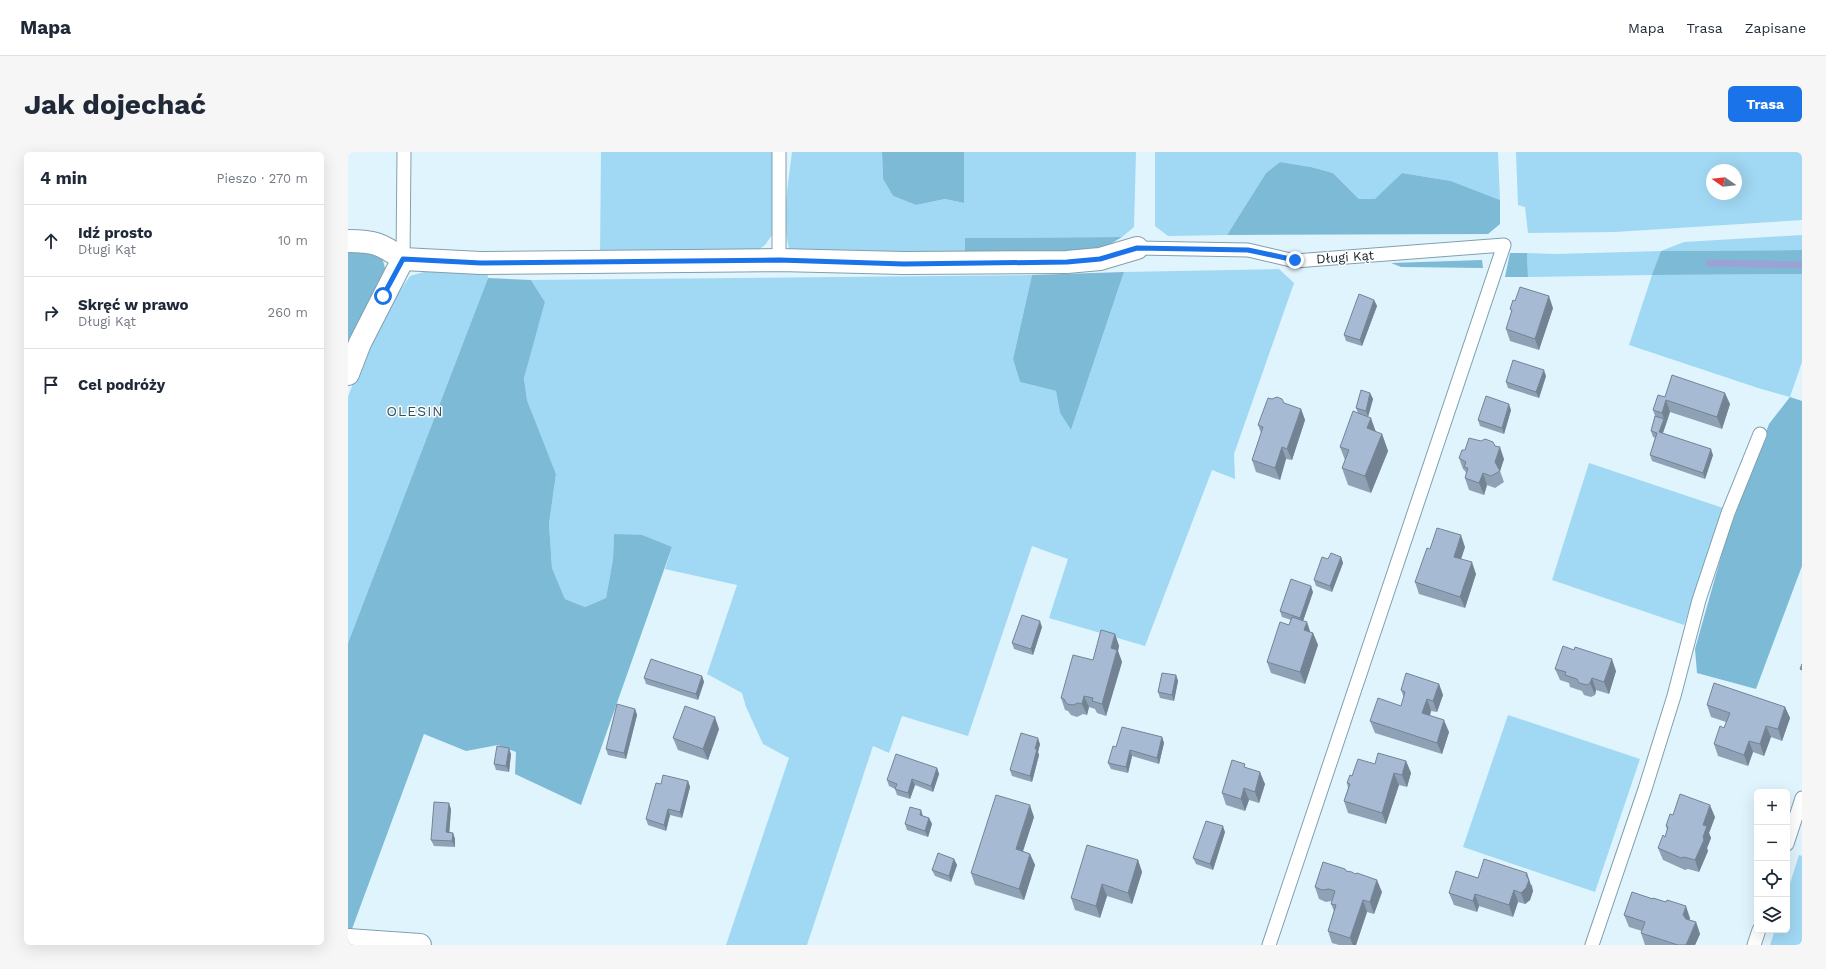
<!DOCTYPE html>
<html lang="pl">
<head>
<meta charset="utf-8">
<style>
  :root { --surface:#fff; --page:#f6f6f7; --text:#1f2937; --muted:#747a83; --line:#e0e1e3; --accent:#1a73e8 }
  body { margin:0; font-family:"Work Sans",sans-serif; background:var(--page); color:var(--text) }
  .controls { position:absolute; right:12px; bottom:12px; display:grid; overflow:hidden; border-radius:6px; box-shadow:0 4px 16px #0002 }
  .controls button { width:36px; height:36px; display:grid; place-items:center; padding:0; border:0; border-bottom:1px solid var(--line); background:var(--surface); color:var(--text); font:20px sans-serif }
  .compass { position:absolute; left:1358px; top:12px; width:36px; height:36px; border-radius:50%; background:var(--surface); box-shadow:0 4px 16px #0002; rotate:284deg }
  .stop { position:absolute; width:12px; height:12px; margin:-9px; border:3px solid #1a73e8; border-radius:50%; background:#fff }
  .stop.end { background:#1a73e8; border-color:#fff; box-shadow:0 1px 4px #0008 }
  .list { margin:0; padding:0; list-style:none }
  h2 { display:flex; justify-content:space-between; align-items:center; height:52px; margin:0; padding:0 16px; font-size:17px }
  h2 small { font-size:13px; font-weight:400; color:var(--muted) }
  .list li { display:grid; grid-template-columns:26px 1fr auto; gap:12px; align-items:center; box-sizing:border-box; height:72px; padding:0 16px; border-top:1px solid var(--line) }
  .list b { display:block; font-size:15px; white-space:nowrap }
  .list p { margin:0; font-size:13px; white-space:nowrap; color:var(--muted) }
  .list em { font-size:13px; font-style:normal; color:var(--muted) }
  .icon { flex:none; width:22px; height:22px; fill:none; stroke:currentColor; stroke-width:2; stroke-linecap:round; stroke-linejoin:round }
  .map { position:relative; flex:none; width:1454px; height:793px; overflow:hidden; border-radius:6px }
  header { display:flex; align-items:center; gap:24px; box-sizing:border-box; height:56px; padding:0 20px; background:var(--surface); border-bottom:1px solid var(--line) }
  header strong { font-size:19px }
  nav { display:flex; gap:22px; margin-inline-start:auto; font-size:14px }
  .intro { display:flex; align-items:center; justify-content:space-between; box-sizing:border-box; height:96px; padding:0 24px }
  h1 { margin:0; font-size:28px }
  .button { padding:10px 18px; border-radius:6px; background:var(--accent); color:#fff; font-size:14px; font-weight:700 }
  main { display:flex; gap:24px; padding:0 24px }
  aside { flex:1; background:var(--surface); border-radius:6px; box-shadow:0 4px 16px #0002 }
  .map>svg:first-child { display:block }
  .green { fill:#a1d8f3; fill-rule:evenodd }
  .forest { fill:#7cbad6 }
  .lines { fill:none; stroke-linecap:round; stroke-linejoin:round }
  .stream { stroke:#9aa3d6; stroke-width:7 }
  .service-casing { stroke:#80a0af; stroke-width:15 }
  .minor-casing { stroke:#80a0af; stroke-width:24 }
  .service { stroke:#fff; stroke-width:13 }
  .minor { stroke:#fff; stroke-width:22 }
  .wall { fill:#8fa1b5 }
  .shaded-wall { fill:#748394 }
  .building { fill:#a6bbd3; stroke:#748394 }
  .route { stroke:#1a73e8; stroke-width:5 }
  .labels { text-anchor:middle; dominant-baseline:central; stroke-width:3; stroke-linejoin:round; paint-order:stroke }
  .street-label { font-size:13px; fill:#162329; stroke:#fff }
  .neighbourhood-label { font-size:14px; letter-spacing:1px; fill:#33505d; stroke:#fff }
</style>
</head>
<body>
<header>
<strong>Mapa</strong>
<nav><a>Mapa</a><a>Trasa</a><a>Zapisane</a></nav>
</header>
<div class="intro"><h1>Jak dojechać</h1><a class="button">Trasa</a></div>
<main>
<aside>
<h2>4 min<small>Pieszo · 270 m</small></h2>
<ul class="list">
<li><svg class="icon" aria-label="ahead" viewBox="0 0 24 24"><path d="M12 20V5M6 11l6-6 6 6"/></svg><div><b>Idź prosto</b><p>Długi Kąt</p></div><em>10 m</em></li>
<li><svg class="icon" aria-label="right" viewBox="0 0 24 24"><path d="M7 20v-9h11M14 6l5 5-5 5"/></svg><div><b>Skręć w prawo</b><p>Długi Kąt</p></div><em>260 m</em></li>
<li><svg class="icon" aria-label="arrive" viewBox="0 0 24 24"><path d="M6 21V4h12l-3 4 3 4H6"/></svg><div><b>Cel podróży</b></div></li>
</ul>
</aside>
<div class="map">
<svg width="1454" height="793" viewBox="0 0 1454 793">
  <rect width="100%" height="100%" fill="#e0f4fe"/>
  <g class="green">
    <polygon points="253,0 425,0 426,80 417,93 408,100 252,104"/>
    <path d="M444,0H534L535,27L545,44L568,53L597,47L616,51V0H788L786,75L774,85L617,86V105L442,101C433,68 440,34 444,0Z"/>
    <polygon points="807,0 1150,0 1152,48 1103,29 1054,21 1027,48 1011,47 985,21 963,15 932,10 918,21 879,83 820,84 807,74"/>
    <path d="M1168,0H1454V68L1267,80L1180,81L1177,55L1170,53ZM1364,18H1388V42H1364Z"/>
    <polygon points="1454,83 1454,98 1313,99 1305,123 1454,122 1454,210 1442,245 1410,236 1281,193 1304,123 1180,125 1179,101 1208,102 1313,99 1336,90"/>
    <polygon points="139,116 140,126 0,491 0,245 16,202 37,160 62,124 86,117"/>
    <polygon points="931,117 946,131 886,302 887,327 864,318 797,494 701,466 720,407 684,394 620,584 554,564 541,601 525,594 459,793 378,793 441,606 415,592 398,555 394,541 359,522 389,433 317,417 324,395 266,382 265,407 258,446 237,455 217,447 204,416 201,372 208,322 179,248 176,225 197,150 183,128 684,123 665,207 672,230 708,239 712,261 723,278 776,120"/>
    <polygon points="1241,311 1375,356 1336,473 1204,428"/>
    <polygon points="1160,563 1292,607 1247,740 1115,695"/>
    <polygon points="1451,703 1454,704 1454,793 1422,793 1427,778 1439,778 1439,741"/>
  </g>
  <g class="forest">
    <polygon points="534,0 616,0 616,51 597,47 568,53 545,44 535,27"/>
    <polygon points="932,10 963,15 985,21 1011,47 1027,47 1054,21 1103,29 1152,48 1152,72 1140,82 879,83 918,21"/>
    <polygon points="774,85 749,100 617,105 617,86"/>
    <polygon points="0,98 25,98 34,105 37,116 0,203"/>
    <polygon points="1454,98 1454,122 1304,123 1313,99"/>
    <polygon points="1162,101 1179,101 1180,125 1157,125"/>
    <polygon points="1134,108 1135,116 1053,115 1043,111"/>
    <polygon points="776,120 723,278 712,261 708,239 672,230 665,207 684,123"/>
    <polygon points="140,126 183,128 197,150 176,226 179,248 208,322 201,372 204,416 217,447 237,455 258,446 265,407 266,382 294,383 324,395 233,653 167,622 168,600 150,593 118,599 76,582 4,777 0,777 0,491"/>
    <polygon points="1442,245 1454,249 1454,414 1408,537 1349,521 1347,497 1378,387 1421,272"/>
  </g>
  <g class="lines">
    <polyline class="stream" points="1361,111 1454,113"/>
    <defs>
      <g id="service">
        <polyline points="789,96 900,98 947,109 1156,93 921,793"/>
        <polyline points="55,107 56,0"/>
        <polyline points="431,108 431,0"/>
        <polyline points="1439,692 1454,646"/>
        <polyline points="1244,793 1297,637 1326,544 1351,448 1380,361 1412,282"/>
        <polyline points="1406,793 1411,778"/>
      </g>
      <g id="minor">
        <path d="M0,89C27,89 33,92 55,107"/>
        <polyline points="55,107 133,111 431,108 556,111 719,110 752,107 789,96"/>
        <polyline points="0,222 12,191 55,107"/>
        <polyline points="0,788 72,793"/>
      </g>
    </defs>
    <use href="#service" class="service-casing"/>
    <use href="#minor" class="minor-casing"/>
    <use href="#service" class="service"/>
    <use href="#minor" class="minor"/>
  </g>
  <g class="wall">
    <polygon points="1026,148 1029,154 1014,194 998,189 996,183"/>
    <polygon points="1205,156 1191,198 1162,189 1158,177 1164,160 1162,157"/>
    <polygon points="1198,224 1191,246 1160,236 1158,230"/>
    <polygon points="1022,241 1025,247 1020,265 1028,280 1034,282 1040,299 1023,341 1000,333 994,316 997,308 992,295 1010,261 1008,256"/>
    <polygon points="1317,245 1382,252 1374,277 1322,260 1315,281 1365,303 1357,327 1304,309 1302,303 1307,286 1305,285 1303,279 1307,264 1305,258"/>
    <polygon points="953,257 957,268 944,308 938,307 932,328 908,320 904,308 913,281 910,273"/>
    <polygon points="1163,258 1156,282 1132,274 1130,268"/>
    <polygon points="1111,306 1156,307 1152,319 1156,330 1147,336 1139,333 1136,343 1121,338 1117,326 1118,321 1117,319 1115,317"/>
    <polygon points="1117,395 1113,407 1128,422 1117,456 1071,442 1067,430 1082,397"/>
    <polygon points="993,405 995,411 984,440 968,434 966,428 980,407"/>
    <polygon points="965,440 955,469 962,480 965,481 970,493 957,532 923,521 919,510 941,473 943,468 934,465 932,459"/>
    <polygon points="694,475 685,503 666,497 664,491"/>
    <polygon points="767,482 771,494 770,499 774,510 758,564 749,561 747,557 741,555 739,563 735,562 729,565 723,563 720,559 717,558 713,546"/>
    <polygon points="1207,517 1268,519 1261,542 1248,538 1247,543 1243,545 1236,543 1234,539 1222,535 1221,531 1212,528"/>
    <polygon points="828,523 830,529 826,549 812,546 810,540"/>
    <polygon points="354,524 356,530 350,548 298,532 296,526"/>
    <polygon points="1091,532 1095,543 1089,560 1083,559 1082,564 1101,580 1094,602 1027,581 1022,569 1053,554 1056,546 1053,538"/>
    <polygon points="1359,553 1437,555 1442,566 1434,589 1423,585 1416,604 1405,600 1400,614 1370,604 1366,592 1376,576 1378,570 1363,565"/>
    <polygon points="287,557 289,563 278,607 260,603 258,597"/>
    <polygon points="371,577 360,608 330,598 325,586"/>
    <polygon points="814,585 816,591 811,612 784,604 780,621 763,617 760,611 768,595"/>
    <polygon points="692,592 690,600 691,603 684,630 664,624 662,618"/>
    <polygon points="163,602 161,620 148,618 146,612"/>
    <polygon points="1058,609 1063,621 1059,635 1051,633 1038,672 1000,661 996,649 1000,636 999,631 1004,624 1027,612"/>
    <polygon points="589,616 591,622 585,640 567,633 562,647 549,643 547,637 541,634 539,628"/>
    <polygon points="899,616 917,632 911,651 901,648 897,659 878,653 874,641"/>
    <polygon points="340,629 342,635 334,666 322,663 318,679 300,673 298,667 313,632"/>
    <polygon points="103,657 101,680 105,681 107,687 107,695 86,694 83,688"/>
    <polygon points="1325,663 1367,665 1361,681 1363,686 1359,696 1360,699 1351,720 1340,717 1337,718 1315,708 1310,696 1317,685 1319,678 1318,674"/>
    <polygon points="575,664 581,666 584,672 580,685 559,678 557,672"/>
    <polygon points="686,665 675,699 682,702 687,713 676,748 627,733 623,721"/>
    <polygon points="877,680 865,718 848,712 845,706"/>
    <polygon points="606,707 609,713 603,730 587,724 584,718"/>
    <polygon points="790,708 794,720 784,752 759,744 752,766 727,758 723,746"/>
    <polygon points="998,719 1007,722 1034,740 1026,762 1019,760 1008,793 991,793 984,791 980,779 986,759 983,752 984,749 978,750 971,747 967,735"/>
    <polygon points="1130,726 1184,733 1185,739 1182,748 1177,752 1170,750 1165,765 1131,754 1129,760 1106,753 1101,741"/>
    <polygon points="1276,763 1342,766 1342,768 1348,770 1352,782 1347,793 1297,793 1293,781 1294,779 1281,775"/>
  </g>
  <g class="shaded-wall">
    <polygon points="1201,144 1205,156 1191,198 1187,187"/>
    <polygon points="1026,148 1029,154 1014,194 1012,188"/>
    <polygon points="1196,218 1198,224 1191,246 1188,240"/>
    <polygon points="1022,241 1025,247 1020,265 1018,259"/>
    <polygon points="1377,241 1382,252 1374,277 1369,265"/>
    <polygon points="1318,248 1322,260 1318,272 1314,261"/>
    <polygon points="1161,252 1163,258 1156,282 1154,276"/>
    <polygon points="953,257 957,268 944,308 939,297"/>
    <polygon points="1023,266 1029,283 1019,276"/>
    <polygon points="1316,267 1318,272 1313,286 1311,280"/>
    <polygon points="1034,282 1040,299 1023,341 1017,324"/>
    <polygon points="934,295 938,307 932,328 927,316"/>
    <polygon points="1152,295 1156,307 1152,319 1147,310"/>
    <polygon points="1363,297 1365,303 1357,327 1355,321"/>
    <polygon points="1135,321 1139,333 1136,343 1131,331"/>
    <polygon points="1113,383 1117,395 1110,416 1106,405"/>
    <polygon points="993,405 995,411 984,440 982,434"/>
    <polygon points="1124,410 1128,422 1117,456 1112,445"/>
    <polygon points="963,434 965,440 954,472 952,466"/>
    <polygon points="692,469 694,475 685,503 683,497"/>
    <polygon points="959,470 963,482 956,478"/>
    <polygon points="965,481 970,493 957,532 952,520"/>
    <polygon points="767,482 771,494 770,499 774,510 758,564 754,552 763,496"/>
    <polygon points="1264,507 1268,519 1261,542 1256,530"/>
    <polygon points="828,523 830,529 826,549 824,543"/>
    <polygon points="354,524 356,530 350,548 348,542"/>
    <polygon points="1244,526 1248,538 1247,543 1242,531"/>
    <polygon points="1091,532 1095,543 1089,560 1085,549"/>
    <polygon points="736,544 741,555 739,563 734,552"/>
    <polygon points="1079,547 1083,559 1079,573 1074,561"/>
    <polygon points="1437,555 1442,566 1434,589 1430,577"/>
    <polygon points="287,557 289,563 278,607 276,601"/>
    <polygon points="367,565 371,577 360,608 355,597"/>
    <polygon points="1096,568 1101,580 1094,602 1089,591"/>
    <polygon points="1418,574 1423,585 1416,604 1412,592"/>
    <polygon points="814,585 816,591 811,612 809,606"/>
    <polygon points="690,586 692,592 690,600 691,603 684,630 682,624 687,597"/>
    <polygon points="1401,589 1405,600 1400,614 1396,603"/>
    <polygon points="161,596 163,602 161,620 158,614"/>
    <polygon points="782,598 784,604 780,621 778,615"/>
    <polygon points="1058,609 1063,621 1059,635 1054,623"/>
    <polygon points="589,616 591,622 585,640 583,634"/>
    <polygon points="912,620 917,632 911,651 907,640"/>
    <polygon points="1046,621 1051,633 1038,672 1034,661"/>
    <polygon points="564,627 567,633 562,647 560,641"/>
    <polygon points="340,629 342,635 334,666 332,660"/>
    <polygon points="896,636 901,648 897,659 893,647"/>
    <polygon points="101,651 103,657 101,686 98,680"/>
    <polygon points="682,653 686,665 672,708 668,697"/>
    <polygon points="1362,653 1367,665 1361,681 1363,686 1359,696 1360,699 1351,720 1347,708 1355,673"/>
    <polygon points="320,657 322,663 318,679 316,673"/>
    <polygon points="573,658 575,664 572,663"/>
    <polygon points="581,666 584,672 580,685 577,679"/>
    <polygon points="875,674 877,680 865,718 862,712"/>
    <polygon points="105,681 107,687 107,695 104,689"/>
    <polygon points="682,702 687,713 676,748 671,737"/>
    <polygon points="606,707 609,713 603,730 601,724"/>
    <polygon points="790,708 794,720 784,752 780,741"/>
    <polygon points="1179,721 1185,739 1182,748 1177,752 1173,741"/>
    <polygon points="1029,728 1034,740 1026,762 1022,750"/>
    <polygon points="754,732 759,744 752,766 748,754"/>
    <polygon points="1166,738 1170,750 1165,765 1161,753"/>
    <polygon points="1127,742 1131,754 1129,760 1125,749"/>
    <polygon points="1015,748 1019,760 1008,793 1005,793 1002,786"/>
    <polygon points="1338,754 1342,766 1340,774 1335,763"/>
    <polygon points="1348,770 1352,782 1347,793 1338,793"/>
  </g>
  <g class="building">
    <polygon points="1172,135 1201,144 1187,187 1158,177 1164,158 1162,157 1165,148 1167,149"/>
    <polygon points="1011,142 1026,148 1012,188 996,183"/>
    <polygon points="1165,208 1196,218 1188,240 1158,230"/>
    <polygon points="1324,223 1377,241 1369,265 1318,248 1314,261 1305,258 1310,243 1317,245"/>
    <polygon points="1013,238 1022,241 1018,259 1008,256"/>
    <polygon points="1138,244 1161,252 1154,276 1130,268"/>
    <polygon points="929,245 934,247 936,251 953,257 939,297 934,295 927,316 904,308 915,275 910,273 920,246 924,247"/>
    <polygon points="1005,259 1023,266 1019,276 1034,282 1017,324 994,316 1001,298 992,295"/>
    <polygon points="1307,264 1316,267 1311,280 1363,297 1355,321 1302,303 1309,281 1303,279"/>
    <polygon points="1121,286 1133,289 1137,287 1145,290 1147,294 1152,295 1147,310 1152,319 1143,324 1135,321 1131,331 1117,326 1120,316 1116,315 1118,310 1111,306 1114,298 1117,298"/>
    <polygon points="1089,376 1113,383 1106,405 1124,410 1112,445 1067,430 1079,396 1082,397"/>
    <polygon points="983,401 993,405 982,434 966,428 974,405 980,407"/>
    <polygon points="943,427 963,434 952,466 932,459"/>
    <polygon points="674,463 692,469 683,497 664,491"/>
    <polygon points="944,465 959,470 956,478 965,481 952,520 919,510 932,470 941,473"/>
    <polygon points="753,478 767,482 763,496 769,498 754,552 744,549 745,546 736,544 734,552 730,551 725,553 719,552 716,547 713,546 725,503 745,508"/>
    <polygon points="1215,494 1226,498 1227,495 1264,507 1256,530 1244,526 1242,531 1239,533 1231,531 1229,527 1217,523 1218,520 1207,517"/>
    <polygon points="303,507 354,524 348,542 296,526"/>
    <polygon points="1454,512 1454,518 1452,517"/>
    <polygon points="814,521 828,523 824,543 810,540"/>
    <polygon points="1058,521 1091,532 1085,549 1079,547 1074,561 1096,568 1089,591 1022,569 1030,546 1053,554 1057,540 1053,538"/>
    <polygon points="1366,531 1437,555 1430,577 1418,574 1412,592 1401,589 1396,603 1366,592 1372,574 1376,576 1382,561 1359,553"/>
    <polygon points="269,552 287,557 276,601 258,597"/>
    <polygon points="337,554 367,565 355,597 325,586"/>
    <polygon points="774,575 814,585 809,606 782,598 778,615 760,611 765,594 768,595"/>
    <polygon points="673,581 690,586 687,597 689,597 682,624 662,618"/>
    <polygon points="149,594 161,596 158,614 146,612"/>
    <polygon points="1030,601 1058,609 1054,623 1046,621 1034,661 996,649 1002,632 999,631 1002,623 1004,624 1010,607 1027,612"/>
    <polygon points="548,602 589,616 583,634 564,627 560,641 547,637 549,632 539,628"/>
    <polygon points="884,608 897,612 896,615 912,620 907,640 896,636 893,647 874,641"/>
    <polygon points="315,623 340,629 332,660 320,657 316,673 298,667 308,631 313,632"/>
    <polygon points="1332,642 1362,653 1355,673 1359,674 1355,685 1356,688 1347,708 1336,705 1333,706 1310,696 1315,683 1317,685 1320,675 1318,674 1322,662 1325,663"/>
    <polygon points="648,643 682,653 668,697 682,702 671,737 623,721"/>
    <polygon points="86,650 101,651 98,680 105,681 104,689 83,688"/>
    <polygon points="562,655 573,658 572,663 581,666 577,679 557,672"/>
    <polygon points="858,669 875,674 862,712 845,706"/>
    <polygon points="739,693 790,708 780,741 754,732 748,754 723,746"/>
    <polygon points="590,701 606,707 601,724 584,718"/>
    <polygon points="1136,707 1179,721 1178,723 1181,728 1178,736 1173,741 1166,738 1161,753 1127,742 1125,749 1101,741 1108,719 1130,726"/>
    <polygon points="975,710 997,717 998,719 1004,720 1007,722 1009,721 1029,728 1022,750 1015,748 1002,786 980,779 988,753 983,752 987,739 981,737 974,738 967,735"/>
    <polygon points="1284,740 1305,747 1305,746 1318,750 1319,748 1338,754 1335,763 1338,767 1348,770 1338,793 1330,793 1293,781 1297,770 1276,763"/>
  </g>
  <g class="lines">
    <polyline class="route" points="35,144 55,107 133,111 431,108 556,112 719,110 752,107 789,96 900,98 947,108"/>
  </g>
  <g class="labels">
    <g class="street-label">
      <text transform="translate(997 105) rotate(-4)">Długi Kąt</text>
    </g>
    <g class="neighbourhood-label">
      <text x="67" y="259">OLESIN</text>
    </g>
  </g>
</svg>
<div class="controls">
<button>+</button>
<button>−</button>
<button><svg class="icon" aria-label="locate" viewBox="0 0 24 24"><circle cx="12" cy="12" r="6"/><path d="M12 2v4M12 18v4M2 12h4M18 12h4"/></svg></button>
<button><svg class="icon" aria-label="layers" viewBox="0 0 24 24"><path d="M12 4l9 5-9 5-9-5zM3 14l9 5 9-5"/></svg></button>
</div>
<svg class="compass" viewBox="-18 -18 36 36"><path d="M0-13l5 13h-10z" fill="#e53935"/><path d="M0 13l5-13h-10z" fill="#747a83"/></svg>
<div class="stop" style="left:35px;top:144px"></div>
<div class="stop end" style="left:947px;top:108px"></div>
</div>
</main>
</body>
</html>
